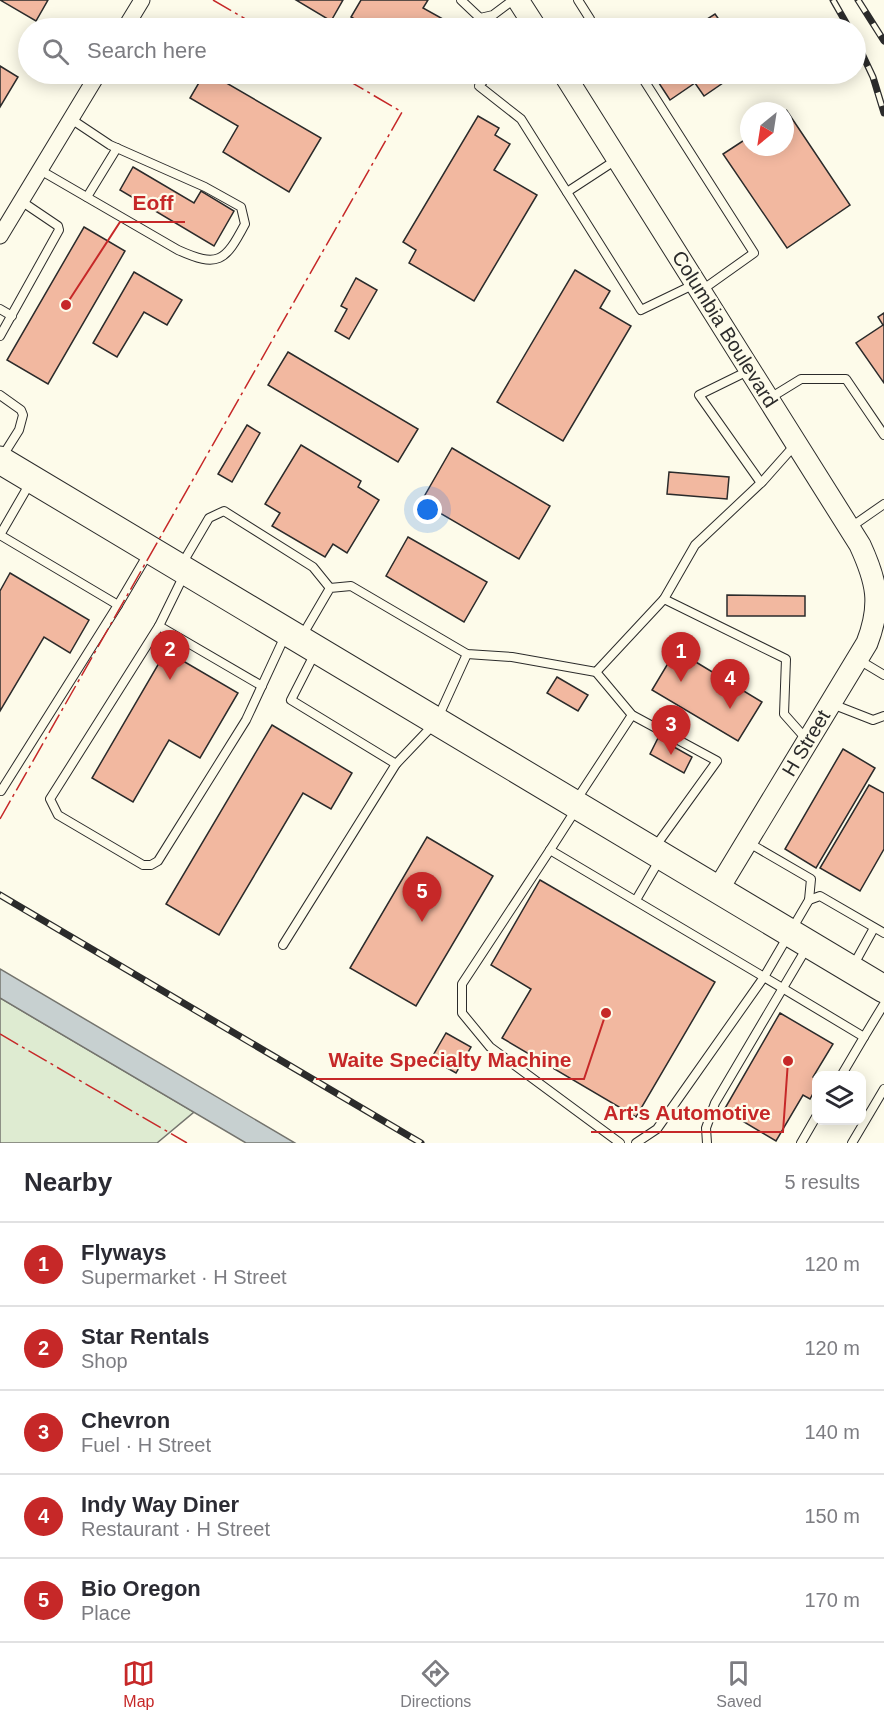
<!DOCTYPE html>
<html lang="en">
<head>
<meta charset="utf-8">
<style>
  :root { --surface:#fff; --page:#f2f2f3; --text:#2b2b33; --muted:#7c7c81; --line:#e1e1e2; --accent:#c62828 }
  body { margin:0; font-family:Helvetica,sans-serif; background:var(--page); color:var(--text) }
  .controls { position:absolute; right:18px; bottom:18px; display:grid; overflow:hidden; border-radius:12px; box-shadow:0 3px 15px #0003 }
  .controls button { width:54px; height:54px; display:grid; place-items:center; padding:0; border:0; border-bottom:2px solid var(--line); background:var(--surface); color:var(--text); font:30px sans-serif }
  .compass { position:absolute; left:740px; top:102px; width:54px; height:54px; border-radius:50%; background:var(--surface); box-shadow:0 3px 15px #0003; rotate:210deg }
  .you { position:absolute; left:428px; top:510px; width:21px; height:21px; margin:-15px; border:4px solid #fff; border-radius:50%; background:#1a73e8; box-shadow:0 0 0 9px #1a73e833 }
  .badge { display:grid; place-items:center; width:39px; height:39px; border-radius:50%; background:var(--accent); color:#fff; font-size:20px; font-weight:700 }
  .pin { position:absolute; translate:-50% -50px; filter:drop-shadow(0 2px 3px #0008) }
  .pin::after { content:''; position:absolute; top:32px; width:21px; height:18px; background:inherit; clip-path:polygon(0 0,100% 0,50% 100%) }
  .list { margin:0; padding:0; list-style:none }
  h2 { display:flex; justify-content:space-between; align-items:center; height:78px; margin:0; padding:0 24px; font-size:26px }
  h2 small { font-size:20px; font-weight:400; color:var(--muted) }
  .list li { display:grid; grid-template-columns:39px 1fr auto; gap:18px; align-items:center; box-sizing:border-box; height:84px; padding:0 24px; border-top:2px solid var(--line) }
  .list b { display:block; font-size:22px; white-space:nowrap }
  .list p { margin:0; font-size:20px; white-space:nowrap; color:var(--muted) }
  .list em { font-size:20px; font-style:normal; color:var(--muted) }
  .icon { flex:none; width:33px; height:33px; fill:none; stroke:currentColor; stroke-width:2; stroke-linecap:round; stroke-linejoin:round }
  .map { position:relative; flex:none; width:884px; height:1143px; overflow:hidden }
  .search { position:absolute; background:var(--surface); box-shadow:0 3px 15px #0003; left:18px; right:18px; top:18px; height:66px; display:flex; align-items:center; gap:15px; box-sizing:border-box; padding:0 21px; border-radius:33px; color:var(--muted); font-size:22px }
  .sheet { height:498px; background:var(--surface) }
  nav { display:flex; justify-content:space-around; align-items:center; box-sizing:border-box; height:84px; border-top:2px solid var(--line); background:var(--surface); font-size:16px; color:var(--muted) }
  nav a { display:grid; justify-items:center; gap:3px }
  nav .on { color:var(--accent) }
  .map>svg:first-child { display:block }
  .green { fill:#deebd1; stroke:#74746e; stroke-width:1.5 }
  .water { fill:#c7d0d0; stroke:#74746e; stroke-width:1.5 }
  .building { fill:#f2b8a0; stroke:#2b2b2b; stroke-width:1.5 }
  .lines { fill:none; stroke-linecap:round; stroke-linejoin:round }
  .lane-casing { stroke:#2b2b2b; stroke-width:10 }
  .street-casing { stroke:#2b2b2b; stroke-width:17 }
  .secondary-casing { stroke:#2b2b2b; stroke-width:23 }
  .highway-casing { stroke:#2b2b2b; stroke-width:29 }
  .lane { stroke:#fdfbea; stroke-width:8 }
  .street { stroke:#fdfbea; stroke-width:15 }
  .secondary { stroke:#fdfbea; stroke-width:21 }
  .highway { stroke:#fdfbea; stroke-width:27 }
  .rail-casing { stroke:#2b2b2b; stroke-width:7 }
  .rail { stroke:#fdfbea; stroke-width:4.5; stroke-dasharray:14; stroke-linecap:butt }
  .power { stroke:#c62828; stroke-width:1.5; stroke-dasharray:21 4.5 3 4.5; stroke-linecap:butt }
  .labels { text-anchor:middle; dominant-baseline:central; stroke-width:4.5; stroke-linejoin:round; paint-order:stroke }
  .street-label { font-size:20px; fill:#2b2b2b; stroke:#fdfbea }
  .leader { fill:none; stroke:#c62828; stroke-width:2 }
  .callout-dot { fill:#c62828; stroke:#fdfbea; stroke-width:2 }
  .callout-label { font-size:21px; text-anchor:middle; font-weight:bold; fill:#c62828; stroke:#fdfbea; stroke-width:4.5; stroke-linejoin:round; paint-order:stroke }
</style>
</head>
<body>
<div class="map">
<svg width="884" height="1143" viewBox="0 0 884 1143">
  <rect width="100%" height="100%" fill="#fdfbea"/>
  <polygon class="green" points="0,998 194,1112 157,1143 0,1143"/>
  <polygon class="water" points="0,969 295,1143 246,1143 0,998"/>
  <g class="building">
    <polygon points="0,0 48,0 36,21"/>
    <polygon points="296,0 343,0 331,21"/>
    <polygon points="361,0 428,0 423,8 459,28 370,28 351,17"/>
    <polygon points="715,14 725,28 693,28"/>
    <polygon points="0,66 18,77 0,107"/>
    <polygon points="204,74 211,74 321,138 289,192 223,152 238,126 190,98"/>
    <polygon points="653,74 736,74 704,96 695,83 670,100"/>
    <polygon points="787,111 850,205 787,248 723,154 749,137 749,147 785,147"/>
    <polygon points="478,116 499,128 495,135 510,144 494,170 537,195 474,301 409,263 416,250 403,242"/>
    <polygon points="133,167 194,203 201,191 234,211 214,246 120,190"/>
    <polygon points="84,227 125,251 48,384 7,360"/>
    <polygon points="575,270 610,291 600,308 631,326 563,441 497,402"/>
    <polygon points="134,272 182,300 167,325 144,312 117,357 93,343"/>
    <polygon points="356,278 377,290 349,339 335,331 347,309 341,306"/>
    <polygon points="884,313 884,383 856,343 883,325 878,317"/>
    <polygon points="288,352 418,429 398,462 268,385"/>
    <polygon points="247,425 260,433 232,482 218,474"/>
    <polygon points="301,445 361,481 358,487 379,500 347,553 333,544 325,557 272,526 280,513 265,504"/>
    <polygon points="452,448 550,506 519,559 421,502"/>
    <polygon points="669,472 729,477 727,499 667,494"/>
    <polygon points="408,537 487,582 464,622 386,576"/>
    <polygon points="10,573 89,620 70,653 44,637 0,711 0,591"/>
    <polygon points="727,595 805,596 805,616 727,616"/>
    <polygon points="676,650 762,702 738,741 652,690"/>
    <polygon points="166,651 238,693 200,758 169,740 133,802 92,778"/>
    <polygon points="557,677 588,695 578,711 547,693"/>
    <polygon points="272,725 352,773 331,809 303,793 219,935 166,904"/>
    <polygon points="658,738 692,757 684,773 650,754"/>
    <polygon points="843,749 875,768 816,868 785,849"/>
    <polygon points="869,785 884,793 884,849 860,891 820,868"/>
    <polygon points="427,837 493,876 416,1006 350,968"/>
    <polygon points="540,880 715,982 636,1117 502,1038 531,989 491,965"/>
    <polygon points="780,1013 833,1044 813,1077 816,1079 816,1088 810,1099 803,1095 776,1141 724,1110"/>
    <polygon points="446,1033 471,1047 456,1073 431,1059"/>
  </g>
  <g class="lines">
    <defs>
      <g id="lane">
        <polyline points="461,0 480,18 493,15 513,0"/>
        <polyline points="578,0 590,19 579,28"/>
        <polyline points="489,74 479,86 521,119 641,310 695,284"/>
        <polyline points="640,74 754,253 702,290"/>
        <path d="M40,170L178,250C218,268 225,262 245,224L241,207L205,187L110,145L71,119"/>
        <polyline points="567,192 616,160"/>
        <polyline points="87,197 117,148"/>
        <polyline points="0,309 12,316"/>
        <polyline points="0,336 59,230 58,226 21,201"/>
        <polyline points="750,370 699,395 761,483"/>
        <polyline points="0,395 21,410 23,415 19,430 2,457"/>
        <polyline points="770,398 801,379 846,379 884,435"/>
        <polyline points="851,527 884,504"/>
        <polyline points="0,535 118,605 148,554"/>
        <polyline points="0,535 30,483"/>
        <polyline points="182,564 209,518 224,511 313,567 330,588"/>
        <polyline points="184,575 159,626 262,686"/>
        <polyline points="664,599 695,545 763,481 794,446"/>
        <polyline points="159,626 50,799 58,815 143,865 151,865 158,861 246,720 285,636"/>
        <polyline points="302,636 330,588 351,586 467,654 512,657 596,672 664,599 786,659 784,714 807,740"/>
        <polyline points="315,653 291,700 396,764 436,722 467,654"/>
        <polyline points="859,660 884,675"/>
        <polyline points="596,672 632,715 717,761 655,847"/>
        <polyline points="832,704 873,720 884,716"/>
        <polyline points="1,791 118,605"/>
        <polyline points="577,799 632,715"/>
        <polyline points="575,811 550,850 764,977 809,900 820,896 884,933"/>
        <polyline points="749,843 811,879 809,900"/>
        <polyline points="550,850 462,984 462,1013 490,1047 620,1143"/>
        <polyline points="636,900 660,859"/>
        <polyline points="283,945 396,764"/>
        <polyline points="853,966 874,928"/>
        <polyline points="841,1076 864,1037"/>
        <polyline points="636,1143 657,1129 764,977 864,1037 884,1004"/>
        <polyline points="707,1143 706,1128 715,1103 806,949"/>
        <polyline points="801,1143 816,1117"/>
        <polyline points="852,1143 884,1089"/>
      </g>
      <g id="street">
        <polyline points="125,28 142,0"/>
        <polyline points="0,236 98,74"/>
      </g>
      <g id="secondary">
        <polyline points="518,0 536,28"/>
        <path d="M564,74L860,545C877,582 882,604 867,643L717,891"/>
      </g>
      <polyline id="highway" points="0,460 884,989"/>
    </defs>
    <use href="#lane" class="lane-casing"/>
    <use href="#street" class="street-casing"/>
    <use href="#secondary" class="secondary-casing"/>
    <use href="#highway" class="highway-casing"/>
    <use href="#lane" class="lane"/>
    <use href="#street" class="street"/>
    <use href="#secondary" class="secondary"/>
    <use href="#highway" class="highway"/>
    <defs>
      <g id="rail">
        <polyline points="833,0 849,28"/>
        <polyline points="858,0 884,41"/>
        <polyline points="856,41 873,77 884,113"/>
        <polyline points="0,895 421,1143"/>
      </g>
    </defs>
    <use href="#rail" class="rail-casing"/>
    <use href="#rail" class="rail"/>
    <g class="power">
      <polyline points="213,0 261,28"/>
      <polyline points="0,819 402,112 337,74"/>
      <polyline points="0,1034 187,1143"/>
    </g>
  </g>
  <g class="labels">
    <g class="street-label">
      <text transform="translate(725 329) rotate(58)">Columbia Boulevard</text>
      <text transform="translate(806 743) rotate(-59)">H Street</text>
    </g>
  </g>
  <path class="leader" d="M66 305L120 222H185M606 1013L584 1079H316M788 1061L783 1132H591"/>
  <g class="callout-dot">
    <circle cx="66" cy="305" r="6"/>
    <circle cx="606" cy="1013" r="6"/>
    <circle cx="788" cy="1061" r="6"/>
  </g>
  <g class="callout-label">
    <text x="153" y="210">Eoff</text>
    <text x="450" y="1067">Waite Specialty Machine</text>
    <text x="687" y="1120">Art's Automotive</text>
  </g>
</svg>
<div class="controls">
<button><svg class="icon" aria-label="layers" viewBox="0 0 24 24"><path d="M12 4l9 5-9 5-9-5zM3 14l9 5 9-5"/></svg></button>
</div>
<svg class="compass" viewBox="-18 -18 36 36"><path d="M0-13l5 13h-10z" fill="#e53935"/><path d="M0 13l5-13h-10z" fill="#7c7c81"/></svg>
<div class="you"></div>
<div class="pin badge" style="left:681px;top:682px">1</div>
<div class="pin badge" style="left:170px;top:680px">2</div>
<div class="pin badge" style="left:671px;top:755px">3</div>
<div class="pin badge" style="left:730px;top:709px">4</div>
<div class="pin badge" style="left:422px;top:922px">5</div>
<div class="search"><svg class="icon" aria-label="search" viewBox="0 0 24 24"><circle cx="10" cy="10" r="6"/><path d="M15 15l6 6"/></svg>Search here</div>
</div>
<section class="sheet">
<h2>Nearby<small>5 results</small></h2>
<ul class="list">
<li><span class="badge">1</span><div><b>Flyways</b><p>Supermarket · H Street</p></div><em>120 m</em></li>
<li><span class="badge">2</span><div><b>Star Rentals</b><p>Shop</p></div><em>120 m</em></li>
<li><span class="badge">3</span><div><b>Chevron</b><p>Fuel · H Street</p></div><em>140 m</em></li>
<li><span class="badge">4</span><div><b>Indy Way Diner</b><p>Restaurant · H Street</p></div><em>150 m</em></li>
<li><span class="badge">5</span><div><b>Bio Oregon</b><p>Place</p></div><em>170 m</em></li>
</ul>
</section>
<nav>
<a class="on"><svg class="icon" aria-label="map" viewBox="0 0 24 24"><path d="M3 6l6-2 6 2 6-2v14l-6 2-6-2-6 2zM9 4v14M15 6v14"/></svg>Map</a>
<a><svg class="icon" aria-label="directions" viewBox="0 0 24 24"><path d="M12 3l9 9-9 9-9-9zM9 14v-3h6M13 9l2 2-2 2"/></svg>Directions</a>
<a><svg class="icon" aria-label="saved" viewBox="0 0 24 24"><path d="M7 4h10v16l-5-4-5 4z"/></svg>Saved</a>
</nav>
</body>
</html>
